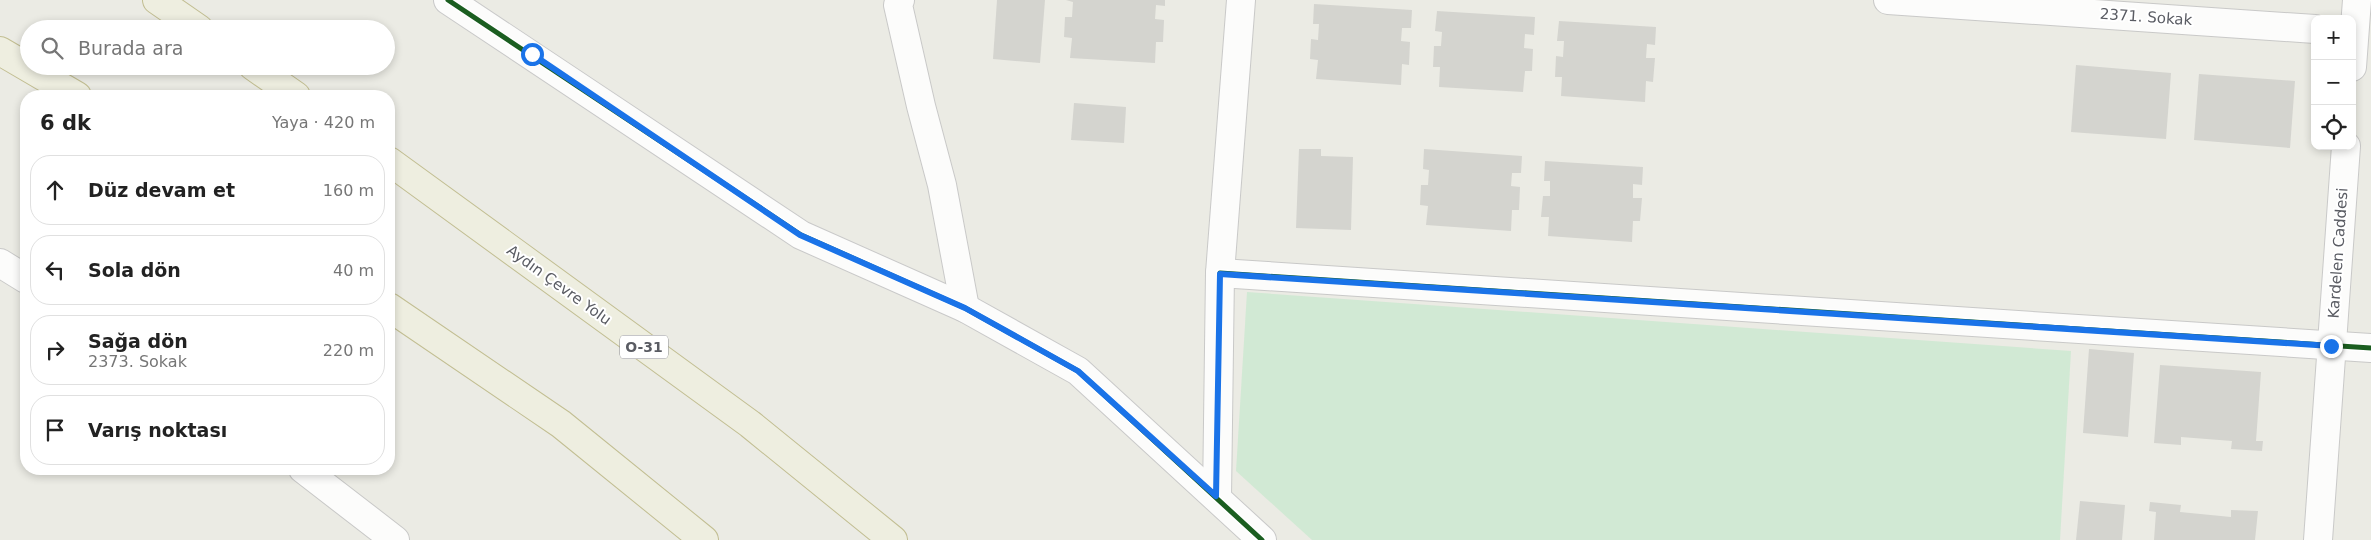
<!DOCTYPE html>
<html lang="tr">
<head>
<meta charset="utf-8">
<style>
  :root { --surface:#fff; --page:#f2f2f2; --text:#222; --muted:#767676; --line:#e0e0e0 }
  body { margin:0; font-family:"DejaVu Sans",sans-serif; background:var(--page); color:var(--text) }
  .controls { position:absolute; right:15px; top:15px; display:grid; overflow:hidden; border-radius:10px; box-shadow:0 2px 8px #0003 }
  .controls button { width:45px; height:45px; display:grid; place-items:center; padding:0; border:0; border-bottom:1px solid var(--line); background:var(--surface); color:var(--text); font:25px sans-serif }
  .stop { position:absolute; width:15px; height:15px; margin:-11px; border:4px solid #1a73e8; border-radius:50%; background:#fff }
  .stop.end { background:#1a73e8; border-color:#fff; box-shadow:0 1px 5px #0008 }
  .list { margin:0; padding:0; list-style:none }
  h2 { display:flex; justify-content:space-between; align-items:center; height:65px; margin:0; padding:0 20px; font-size:21px }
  h2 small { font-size:16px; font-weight:400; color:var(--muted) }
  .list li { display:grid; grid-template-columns:32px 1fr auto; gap:15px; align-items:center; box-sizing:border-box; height:70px; margin:0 10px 10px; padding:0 10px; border:1px solid var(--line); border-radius:20px }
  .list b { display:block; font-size:19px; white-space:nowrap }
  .list p { margin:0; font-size:16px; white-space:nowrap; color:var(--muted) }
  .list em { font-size:16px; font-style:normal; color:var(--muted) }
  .icon { flex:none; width:28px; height:28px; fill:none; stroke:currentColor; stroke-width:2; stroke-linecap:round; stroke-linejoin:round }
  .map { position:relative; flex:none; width:2371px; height:540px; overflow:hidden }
  .search { position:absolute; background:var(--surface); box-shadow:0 2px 8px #0003; left:20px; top:20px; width:375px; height:55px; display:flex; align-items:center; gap:12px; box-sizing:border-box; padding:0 18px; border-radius:28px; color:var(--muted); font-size:19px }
  .panel { position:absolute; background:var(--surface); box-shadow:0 2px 8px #0003; left:20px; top:90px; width:375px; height:385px; border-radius:20px }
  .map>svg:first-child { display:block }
  .green { fill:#d1e9d4 }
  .building { fill:#d4d4cf }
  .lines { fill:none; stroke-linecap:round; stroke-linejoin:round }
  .street-casing { stroke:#c9c9c8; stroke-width:30 }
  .secondary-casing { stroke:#c9c9c9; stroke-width:30 }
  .highway-casing { stroke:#c2be92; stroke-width:30 }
  .street { stroke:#fcfcfb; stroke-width:28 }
  .secondary { stroke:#fcfcfb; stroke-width:28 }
  .highway { stroke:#eeeee0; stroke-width:28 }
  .cycleway-casing { stroke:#fff; stroke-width:8 }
  .cycleway { stroke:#1b5e20; stroke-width:5 }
  .route { stroke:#1a73e8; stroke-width:6 }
  .labels { text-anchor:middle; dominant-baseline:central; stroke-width:4; stroke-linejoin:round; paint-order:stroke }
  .shield { fill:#fff; stroke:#8c8d92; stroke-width:1 }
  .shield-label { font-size:14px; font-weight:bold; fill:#5a5c63 }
  .street-label { font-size:15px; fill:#5a5c63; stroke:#fff }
</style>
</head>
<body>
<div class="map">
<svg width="2371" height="540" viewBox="0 0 2371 540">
  <rect width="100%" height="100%" fill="#ebebe4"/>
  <polygon class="green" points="1247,292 2071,351 2060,540 1312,540 1236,471"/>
  <g class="building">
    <polygon points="997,0 1045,0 1040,63 993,59"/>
    <polygon points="1066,0 1165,0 1165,6 1156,5 1155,19 1164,20 1163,42 1156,42 1155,63 1070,58 1072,38 1064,37 1065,17 1072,17 1073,2"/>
    <polygon points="1314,4 1412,10 1411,28 1402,28 1401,41 1410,42 1409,65 1402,64 1401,85 1316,79 1318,60 1310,59 1311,39 1318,40 1319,24 1313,24"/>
    <polygon points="1437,11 1535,17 1534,35 1525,34 1524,48 1533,49 1532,71 1525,71 1523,92 1439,87 1440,67 1433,67 1434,46 1441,46 1442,32 1435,31"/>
    <polygon points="1559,21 1656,27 1655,45 1647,44 1646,58 1655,58 1653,82 1646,81 1645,102 1561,96 1562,77 1555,77 1556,56 1563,57 1564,41 1557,41"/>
    <polygon points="2076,65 2171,73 2166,139 2071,132"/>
    <polygon points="2199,74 2295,81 2290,148 2194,140"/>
    <polygon points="1074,103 1126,107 1124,143 1071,140"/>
    <polygon points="1299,149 1321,149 1321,156 1353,157 1351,230 1296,228"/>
    <polygon points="1424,149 1522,156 1521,173 1512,173 1511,186 1520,187 1519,210 1512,210 1511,231 1426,225 1428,206 1420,205 1421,185 1428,185 1429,170 1423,169"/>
    <polygon points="1545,161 1643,167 1642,185 1633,184 1633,198 1642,198 1640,221 1633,221 1632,242 1548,236 1549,217 1541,217 1543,196 1550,196 1550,181 1544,181"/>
    <polygon points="2089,349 2134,353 2128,437 2083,433"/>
    <polygon points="2160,365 2261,372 2256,441 2263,441 2262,451 2231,449 2232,441 2181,437 2181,445 2154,443"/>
    <polygon points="2080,501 2125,505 2122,540 2076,540"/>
    <polygon points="2150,502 2181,505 2180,512 2231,517 2231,510 2258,511 2255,540 2154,540 2156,512 2149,511"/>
  </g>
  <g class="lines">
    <defs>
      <g id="street">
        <polyline points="900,0 898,5 921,106 942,185 965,308"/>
        <polyline points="1888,0 2315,29"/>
        <polyline points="2352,67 2357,0"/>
        <polyline points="0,263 26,279"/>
        <polyline points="1220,273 2371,348"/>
        <polyline points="303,469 395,540"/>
        <polyline points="1217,497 1220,273 1241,0"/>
        <polyline points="2318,540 2346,146"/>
      </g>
      <polyline id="secondary" points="448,0 801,235 965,308 1078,371 1262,540"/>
      <g id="highway">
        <polyline points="157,0 199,29"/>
        <polyline points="0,51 77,96"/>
        <polyline points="253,66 296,96"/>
        <polyline points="389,161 750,424 893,540"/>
        <polyline points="389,307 561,424 704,540"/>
      </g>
    </defs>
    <use href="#street" class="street-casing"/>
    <use href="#secondary" class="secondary-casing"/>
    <use href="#highway" class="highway-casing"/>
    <use href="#street" class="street"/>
    <use href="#secondary" class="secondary"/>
    <use href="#highway" class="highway"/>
    <defs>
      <g id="cycleway">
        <polyline points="448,0 801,235 965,308 1078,371 1262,540"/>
        <polyline points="1220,273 2371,348"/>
      </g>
    </defs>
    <use href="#cycleway" class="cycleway-casing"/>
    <use href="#cycleway" class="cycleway"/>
  </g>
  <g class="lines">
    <polyline class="route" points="532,54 800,235 965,308 1078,371 1216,496 1220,274 2331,346"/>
  </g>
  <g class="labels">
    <rect class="shield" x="620" y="335.5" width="48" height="23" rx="4"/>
    <g class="shield-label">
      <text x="644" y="347">O-31</text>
    </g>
    <g class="street-label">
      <text transform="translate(2146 17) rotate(4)">2371. Sokak</text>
      <text transform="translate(2338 253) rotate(-86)">Kardelen Caddesi</text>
      <text transform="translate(559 285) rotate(36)">Aydın Çevre Yolu</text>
    </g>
  </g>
</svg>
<div class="controls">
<button>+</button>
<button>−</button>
<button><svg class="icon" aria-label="locate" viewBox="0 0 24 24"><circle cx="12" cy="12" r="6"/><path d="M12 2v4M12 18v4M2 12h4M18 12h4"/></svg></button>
</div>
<div class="stop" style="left:532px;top:54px"></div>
<div class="stop end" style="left:2331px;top:346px"></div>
<div class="search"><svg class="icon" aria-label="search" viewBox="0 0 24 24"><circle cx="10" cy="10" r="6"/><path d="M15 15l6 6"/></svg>Burada ara</div>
<section class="panel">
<h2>6 dk<small>Yaya · 420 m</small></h2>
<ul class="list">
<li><svg class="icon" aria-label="ahead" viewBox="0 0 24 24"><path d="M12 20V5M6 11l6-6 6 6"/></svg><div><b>Düz devam et</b></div><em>160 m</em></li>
<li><svg class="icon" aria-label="left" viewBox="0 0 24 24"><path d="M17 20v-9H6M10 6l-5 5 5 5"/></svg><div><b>Sola dön</b></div><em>40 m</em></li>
<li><svg class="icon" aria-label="right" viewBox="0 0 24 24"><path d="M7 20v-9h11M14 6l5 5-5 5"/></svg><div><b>Sağa dön</b><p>2373. Sokak</p></div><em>220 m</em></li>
<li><svg class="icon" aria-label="arrive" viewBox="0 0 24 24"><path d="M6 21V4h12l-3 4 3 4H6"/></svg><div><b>Varış noktası</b></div></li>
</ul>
</section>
</div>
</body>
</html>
